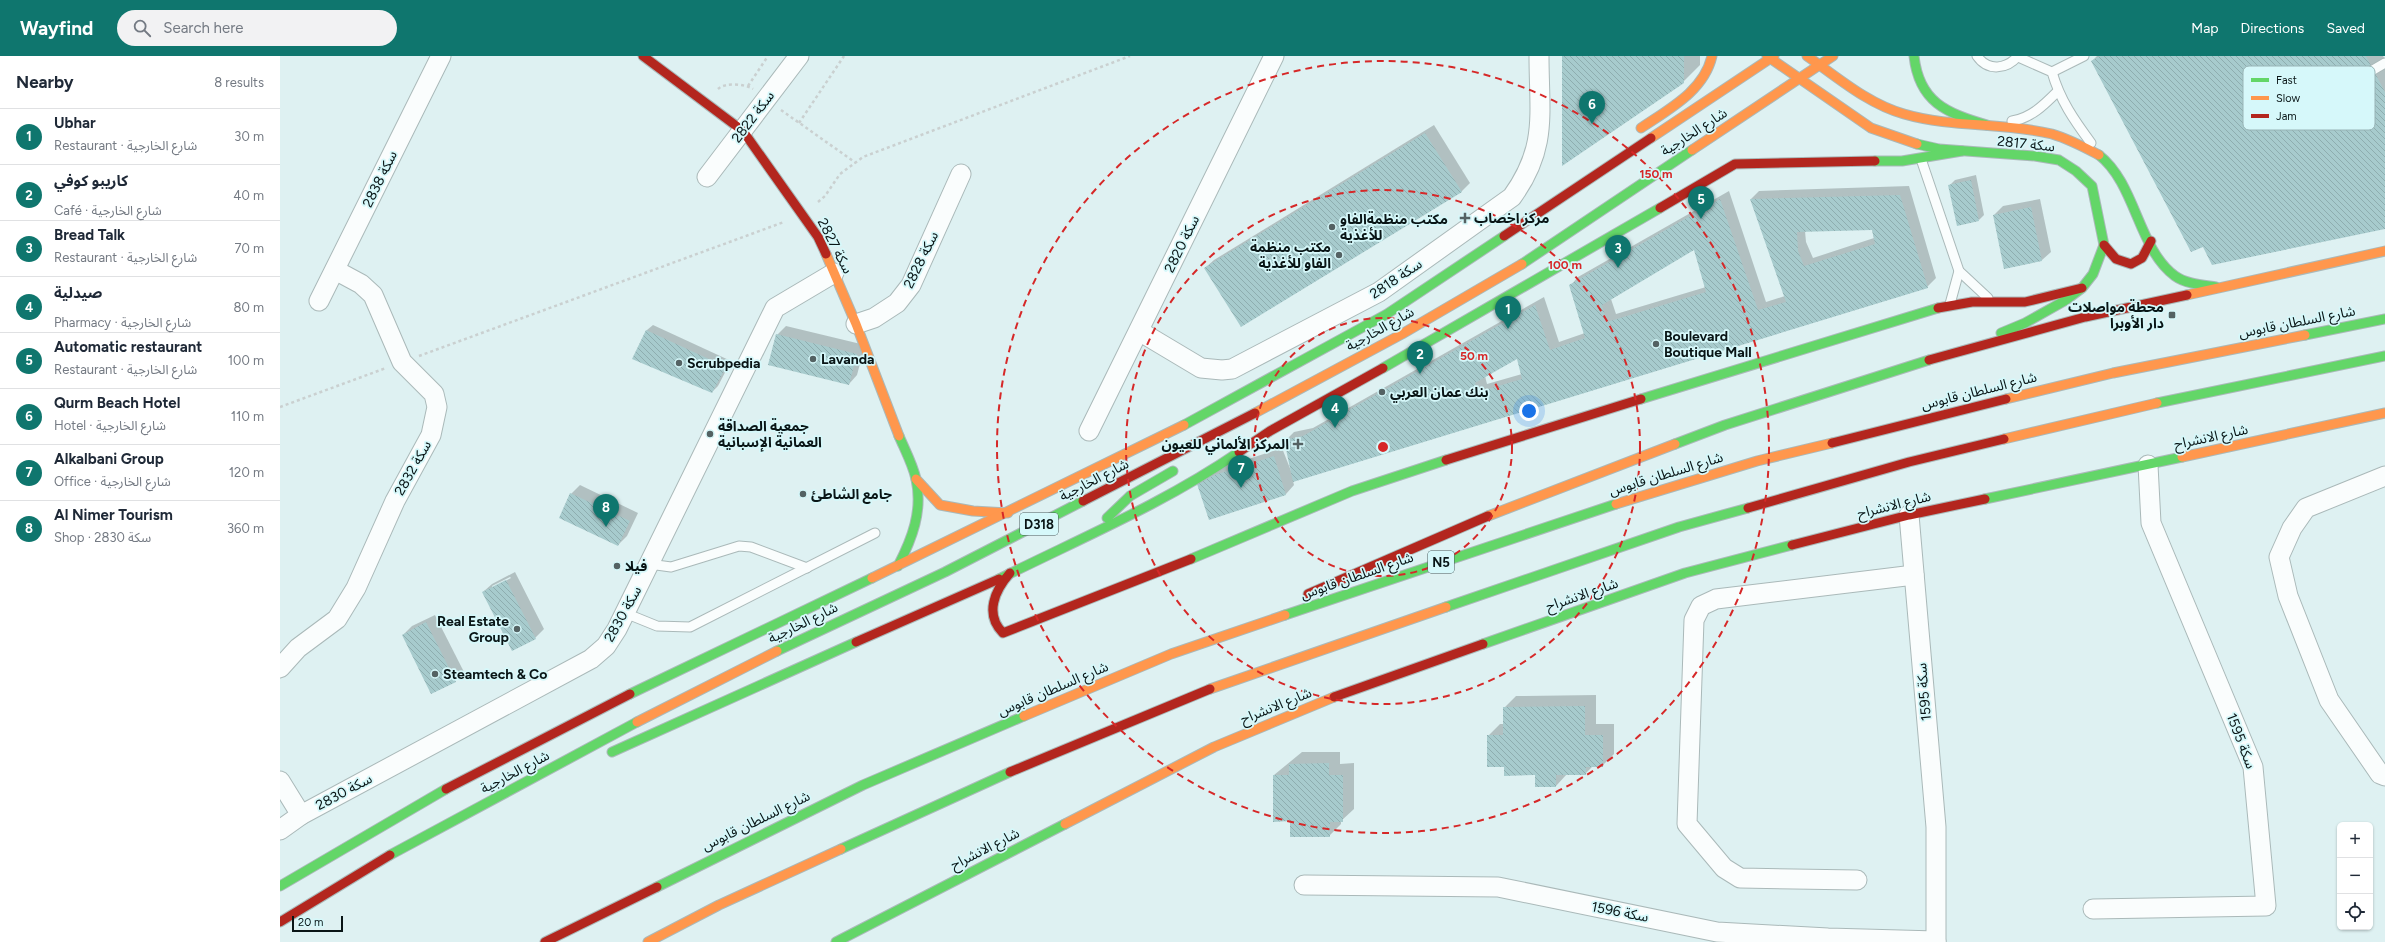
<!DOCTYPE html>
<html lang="en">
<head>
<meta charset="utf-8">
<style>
  :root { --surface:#fff; --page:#f2f2f3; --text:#1f2937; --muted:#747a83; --line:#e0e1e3; --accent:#0f766e }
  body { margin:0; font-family:Figtree,"Noto Sans Arabic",sans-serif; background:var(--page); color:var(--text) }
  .controls { position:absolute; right:12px; bottom:12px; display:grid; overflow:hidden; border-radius:6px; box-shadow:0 1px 3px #0004 }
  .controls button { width:36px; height:36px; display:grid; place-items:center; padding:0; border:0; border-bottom:1px solid var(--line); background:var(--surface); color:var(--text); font:20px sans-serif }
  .scale { position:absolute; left:12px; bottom:10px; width:51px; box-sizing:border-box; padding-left:4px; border:2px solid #091516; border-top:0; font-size:11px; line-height:14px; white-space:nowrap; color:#091516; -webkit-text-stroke:3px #d6f8fa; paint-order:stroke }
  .you { position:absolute; left:1249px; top:355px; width:14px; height:14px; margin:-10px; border:3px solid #fff; border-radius:50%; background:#1a73e8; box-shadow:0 0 0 6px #1a73e833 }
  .badge { display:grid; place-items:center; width:26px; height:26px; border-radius:50%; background:var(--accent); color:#fff; font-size:13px; font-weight:700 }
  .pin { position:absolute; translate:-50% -33px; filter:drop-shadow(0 1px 2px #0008) }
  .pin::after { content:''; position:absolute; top:21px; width:14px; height:12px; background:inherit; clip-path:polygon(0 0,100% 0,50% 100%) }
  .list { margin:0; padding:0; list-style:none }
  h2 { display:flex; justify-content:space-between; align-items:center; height:52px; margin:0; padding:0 16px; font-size:17px }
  h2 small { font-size:13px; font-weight:400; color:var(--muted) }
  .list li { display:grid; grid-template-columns:26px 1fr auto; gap:12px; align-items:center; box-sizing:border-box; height:56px; padding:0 16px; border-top:1px solid var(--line) }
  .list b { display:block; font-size:15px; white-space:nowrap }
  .list p { margin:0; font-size:13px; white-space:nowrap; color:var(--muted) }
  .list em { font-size:13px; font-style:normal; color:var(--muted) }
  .icon { flex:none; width:22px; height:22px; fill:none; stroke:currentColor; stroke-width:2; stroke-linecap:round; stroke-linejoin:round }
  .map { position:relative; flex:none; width:2105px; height:886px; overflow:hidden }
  header { display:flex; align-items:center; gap:24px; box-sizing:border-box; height:56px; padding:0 20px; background:var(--accent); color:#fff }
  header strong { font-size:19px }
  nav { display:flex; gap:22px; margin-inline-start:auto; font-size:14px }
  .search { width:280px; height:36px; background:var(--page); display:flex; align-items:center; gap:10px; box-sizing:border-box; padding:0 14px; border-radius:22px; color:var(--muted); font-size:15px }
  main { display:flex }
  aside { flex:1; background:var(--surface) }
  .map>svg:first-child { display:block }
  .shadow { fill:#0003; fill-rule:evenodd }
  .building { fill:url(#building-back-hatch); fill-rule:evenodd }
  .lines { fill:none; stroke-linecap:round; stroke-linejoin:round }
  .lane-casing { stroke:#aab9b9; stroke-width:11 }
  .street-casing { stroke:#aab9b9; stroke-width:21 }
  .fast-casing { stroke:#aab9b9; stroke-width:11 }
  .slow-casing { stroke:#aab9b9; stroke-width:11 }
  .jam-casing { stroke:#aab9b9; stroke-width:11 }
  .path { stroke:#cad0d0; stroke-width:2.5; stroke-dasharray:3 3; stroke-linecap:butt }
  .lane { stroke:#fafdfd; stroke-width:9 }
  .street { stroke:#fafdfd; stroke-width:19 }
  .fast { stroke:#63d668; stroke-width:9 }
  .slow { stroke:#ff974d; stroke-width:9 }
  .jam { stroke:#b3261e; stroke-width:9 }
  .ring { fill:none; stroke:#d62828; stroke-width:2; stroke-dasharray:7 5 }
  .poi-dot { fill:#546263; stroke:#d6f8fa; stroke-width:1.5 }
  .labels { text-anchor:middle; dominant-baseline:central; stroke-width:3.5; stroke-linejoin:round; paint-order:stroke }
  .shield { fill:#d6f8fa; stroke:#46595a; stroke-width:1 }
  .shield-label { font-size:13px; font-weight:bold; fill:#091516 }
  .street-label { font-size:14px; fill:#091516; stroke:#d6f8fa }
  .poi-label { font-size:14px; font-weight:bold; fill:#091516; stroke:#d6f8fa; text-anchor:start }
  .key { fill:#d6f8fa; stroke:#98b4b6; stroke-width:1 }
  .key-label { font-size:11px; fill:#091516 }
  .centre { fill:#d62828; stroke:#d6f8fa; stroke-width:2 }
  .ring-label { font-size:12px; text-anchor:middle; font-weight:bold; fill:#d62828; stroke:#d6f8fa; stroke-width:3.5; stroke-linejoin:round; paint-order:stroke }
</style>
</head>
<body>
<header>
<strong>Wayfind</strong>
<div class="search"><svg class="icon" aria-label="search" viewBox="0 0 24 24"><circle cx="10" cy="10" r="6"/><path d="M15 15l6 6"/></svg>Search here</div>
<nav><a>Map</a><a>Directions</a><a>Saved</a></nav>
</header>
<main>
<aside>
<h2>Nearby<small>8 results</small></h2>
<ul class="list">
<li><span class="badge">1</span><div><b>Ubhar</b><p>Restaurant · شارع الخارجية</p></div><em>30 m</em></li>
<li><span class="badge">2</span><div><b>كاريبو كوفي</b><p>Café · شارع الخارجية</p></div><em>40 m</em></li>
<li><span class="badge">3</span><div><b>Bread Talk</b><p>Restaurant · شارع الخارجية</p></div><em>70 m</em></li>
<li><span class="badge">4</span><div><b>صيدلية</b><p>Pharmacy · شارع الخارجية</p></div><em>80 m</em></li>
<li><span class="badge">5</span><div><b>Automatic restaurant</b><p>Restaurant · شارع الخارجية</p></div><em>100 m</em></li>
<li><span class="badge">6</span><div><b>Qurm Beach Hotel</b><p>Hotel · شارع الخارجية</p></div><em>110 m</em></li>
<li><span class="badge">7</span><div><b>Alkalbani Group</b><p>Office · شارع الخارجية</p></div><em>120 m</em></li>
<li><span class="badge">8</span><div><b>Al Nimer Tourism</b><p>Shop · سكة 2830</p></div><em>360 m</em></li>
</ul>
</aside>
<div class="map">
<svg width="2105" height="886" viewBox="0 0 2105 886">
  <defs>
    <pattern id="building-back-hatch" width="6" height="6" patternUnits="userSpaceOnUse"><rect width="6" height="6" fill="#a7cbcd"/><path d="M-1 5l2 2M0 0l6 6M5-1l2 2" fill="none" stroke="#8eadaf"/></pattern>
  </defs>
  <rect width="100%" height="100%" fill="#def1f2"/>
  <g class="shadow">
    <polygon points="1283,0 1420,0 1420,9 1403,26"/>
    <polygon points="1817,0 2103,0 2105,3 2105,172 1924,190 1812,5"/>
    <polygon points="1154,69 1190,127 1181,136 925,212 934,204"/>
    <polygon points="1696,119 1704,159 1699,164 1670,129 1675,124"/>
    <path d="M1629,130L1656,222L1647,231L1013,425L1014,429L1006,438L929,462L926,417L1002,392L1013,420L1005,385L1014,376L1033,372L1264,241L1279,286L1305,277L1290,230L1298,221L1449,135L1486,246L1505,240L1471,143L1479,135ZM1592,173L1594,182L1533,202L1526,186L1525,175ZM1414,192L1426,231L1336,258L1331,243ZM1238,301L1242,318L1207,328L1205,320Z"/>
    <polygon points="1760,143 1771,196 1762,204 1725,212 1714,159 1723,150"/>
    <polygon points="373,269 451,305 438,330 432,336 353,302 367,274"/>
    <polygon points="506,270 585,289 577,319 569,328 497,279"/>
    <polygon points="300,429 358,457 347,480 338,489 291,438"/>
    <path d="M235,516L264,573L255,582L203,536L212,528ZM230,521L231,522L212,532V530Z"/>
    <polygon points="155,559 184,616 175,625 123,579 132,570"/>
    <polygon points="1316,639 1316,668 1334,668 1334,698 1322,710 1313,710 1305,718 1287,718 1276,730 1256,718 1225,710 1208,680 1220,668 1224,668 1224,652 1236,640"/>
    <polygon points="1022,696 1060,696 1060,708 1074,707 1074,753 1061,765 1061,768 1049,780 1011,764 994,719"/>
  </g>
  <g class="building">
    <polygon points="1282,0 1404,0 1404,27 1282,110"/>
    <polygon points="1820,0 2086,0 2105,36 2105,173 1932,209 1923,191 1911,196 1811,5"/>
    <polygon points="1145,77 1182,136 961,271 924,212"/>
    <polygon points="1691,124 1699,165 1677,170 1668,129"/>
    <path d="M1620,139L1648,232L1013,426L1004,384L1023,380L1255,249L1270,294L1305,282L1289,229L1440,143L1478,254L1506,246L1470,143ZM1592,174L1595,188L1524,210L1518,195L1517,176ZM1414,194L1426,236L1327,266L1322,249ZM1237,303L1242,323L1198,336L1195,327Z"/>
    <polygon points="1751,151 1762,205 1724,213 1713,159"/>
    <polygon points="366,274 446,311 432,337 352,303"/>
    <polygon points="496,278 577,298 569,329 488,309"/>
    <polygon points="994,400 1006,439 929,464 916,425"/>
    <polygon points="290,437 350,465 338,490 279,462"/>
    <polygon points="226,524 256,583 232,595 202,536"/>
    <polygon points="146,566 176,626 151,638 122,579"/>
    <polygon points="1305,650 1305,679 1323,679 1323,711 1306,711 1306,719 1276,719 1276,731 1255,731 1255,719 1224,720 1224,711 1207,711 1207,679 1223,679 1223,651"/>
    <polygon points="1049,707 1049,719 1063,719 1063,766 1050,766 1050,781 1010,781 1010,765 993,766 993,719 1009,719 1009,708"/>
  </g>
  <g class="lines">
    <defs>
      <g id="lane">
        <path d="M1697,0C1708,16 1727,13 1738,0"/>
        <path d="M1738,1L1772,16C1780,44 1794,64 1811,87"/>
        <polyline points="2093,14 2105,7"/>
        <polyline points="1772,16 1804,0"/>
        <path d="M1732,65C1751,62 1764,49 1777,36"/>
        <polyline points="1641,103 1679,215 1708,242"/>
        <polyline points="1670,248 1679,215"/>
        <polyline points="369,508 391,511 459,490 471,491 527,512"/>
        <polyline points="345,557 377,570 410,571 595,477"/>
      </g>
      <g id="street">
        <polyline points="427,121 519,0"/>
        <polyline points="39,245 161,0"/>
        <polyline points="576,268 594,262 617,247 631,229 681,118"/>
        <path d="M859,275L921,312L942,314L952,313L1099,236L1232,141C1268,91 1259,58 1259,0"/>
        <polyline points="809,375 994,0"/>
        <polyline points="2105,420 2026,452 2012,472 1999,501 2008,540 2049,644 2100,718 2105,720"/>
        <polyline points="1629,459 1656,771 1656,886"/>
        <polyline points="0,612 18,592 57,563 76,532 115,445 151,379 157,351 154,338 122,306 93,239 81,228 55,214"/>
        <polyline points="0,725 21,759"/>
        <polyline points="0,774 21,759 311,603 326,590 337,573 495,252 554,217"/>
        <polyline points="1577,824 1460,822 1444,812 1407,768 1414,564 1421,550 1436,543 1634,519"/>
        <polyline points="1024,829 1218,831 1437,876 1548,882 1656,885"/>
        <polyline points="1813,853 1986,850 1973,711 1871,467 1868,409"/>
      </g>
      <g id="fast">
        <path d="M1634,0C1639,46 1666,57 1707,69"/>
        <polyline points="1637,88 1659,93 1755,100 1779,104 1796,115 1812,130 1824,189 1813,218 1802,232 1786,244 1745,267 1721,277"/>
        <path d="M1819,99C1856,128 1858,193 1895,220C1906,228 1923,229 1936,231"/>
        <polyline points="1595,105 1622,105 1682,95"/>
        <polyline points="1242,208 1412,94"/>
        <polyline points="2025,279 2105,263"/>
        <polyline points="1103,312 1380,152"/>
        <polyline points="1361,343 1658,252"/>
        <polyline points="1877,347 2105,300"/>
        <polyline points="904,369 1107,258 1224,180"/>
        <polyline points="1395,388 1445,369 1649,304"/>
        <polyline points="1705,443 1902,401"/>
        <polyline points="827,462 850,440 893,415"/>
        <polyline points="911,503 1072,435 1166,404"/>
        <path d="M618,510C632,483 643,455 636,423C633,409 625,394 619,380"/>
        <path d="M719,523C799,483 885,447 959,396"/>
        <polyline points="1166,551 1399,471 1468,452"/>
        <polyline points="1005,559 1336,448"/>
        <polyline points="1203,588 1405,517 1512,489"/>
        <polyline points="497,595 665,516 803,445"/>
        <polyline points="350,638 592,522"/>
        <polyline points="332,696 576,586"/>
        <polyline points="561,793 730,716"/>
        <polyline points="110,799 357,666"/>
        <polyline points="0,830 166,733"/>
        <polyline points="377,831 583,729 744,660"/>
        <polyline points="556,886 785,768"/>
      </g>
      <g id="slow">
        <polyline points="1487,0 1591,72 1637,88"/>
        <path d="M1527,0C1557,21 1588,48 1624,58C1672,72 1723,66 1772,78C1789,83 1804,91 1819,99"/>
        <path d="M1361,72C1389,53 1424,35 1432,0"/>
        <polyline points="1371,82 1494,0"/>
        <polyline points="1412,94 1553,0"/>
        <polyline points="546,198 576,268 619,380"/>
        <polyline points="1907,239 2105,195"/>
        <polyline points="1726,343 1833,317 2025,279"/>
        <polyline points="975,357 1122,278 1242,208"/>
        <polyline points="1724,383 1877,347"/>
        <polyline points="1902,401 2105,357"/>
        <polyline points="636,423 660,449 693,455 728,457"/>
        <polyline points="1336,448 1477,405 1552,387"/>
        <polyline points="1208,460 1395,388"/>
        <polyline points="592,522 904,369"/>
        <polyline points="930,633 1166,551"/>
        <polyline points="744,660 891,598 1005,559"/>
        <polyline points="357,666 497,595"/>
        <polyline points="785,768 934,691 1054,641"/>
        <polyline points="368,886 439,849 561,793"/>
      </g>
      <g id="jam">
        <polyline points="363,0 463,75 538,181 546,198"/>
        <polyline points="1380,152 1455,108 1595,105"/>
        <polyline points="1224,180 1371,82"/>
        <polyline points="1824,189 1836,203 1851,208 1862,202 1871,185"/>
        <polyline points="1658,252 1692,246 1745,246 1802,232"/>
        <polyline points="1649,304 1805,261 1907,239"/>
        <polyline points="1552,387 1726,343"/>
        <polyline points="959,396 990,375 1103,312"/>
        <polyline points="1166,404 1361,343"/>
        <polyline points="803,445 975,357"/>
        <polyline points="1468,452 1629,406 1724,383"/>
        <polyline points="1512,489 1629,459 1705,443"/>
        <path d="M730,517C715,534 704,558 723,577L911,503"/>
        <polyline points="1028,538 1208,460"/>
        <polyline points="576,586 719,523"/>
        <polyline points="1054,641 1203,588"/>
        <polyline points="730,716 930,633"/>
        <polyline points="166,733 350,638"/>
        <polyline points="0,866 110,799"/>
        <polyline points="265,886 377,831"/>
      </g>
    </defs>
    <use href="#lane" class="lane-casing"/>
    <use href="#street" class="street-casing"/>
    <use href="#fast" class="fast-casing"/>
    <use href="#slow" class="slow-casing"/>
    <use href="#jam" class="jam-casing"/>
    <g class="path">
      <polyline points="468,30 488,0"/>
      <path d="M438,33C445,26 465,28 473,33"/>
      <polyline points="501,54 576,107"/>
      <polyline points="519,67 564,0"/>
      <polyline points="538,146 545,140 560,118 583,101 850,0"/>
      <polyline points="139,300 504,166"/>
      <polyline points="0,351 106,312"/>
    </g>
    <use href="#lane" class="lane"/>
    <use href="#street" class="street"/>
    <use href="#fast" class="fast"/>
    <use href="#slow" class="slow"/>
    <use href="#jam" class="jam"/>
  </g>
  <g class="ring">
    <circle cx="1103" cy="391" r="129"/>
    <circle cx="1103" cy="391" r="257"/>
    <circle cx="1103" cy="391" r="386"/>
  </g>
  <g class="poi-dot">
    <path d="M1183 156h4v4h4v4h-4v4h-4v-4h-4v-4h4z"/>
    <circle cx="1052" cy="171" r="4"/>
    <circle cx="1059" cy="199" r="4"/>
    <rect x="1888" y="255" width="8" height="8" rx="2"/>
    <circle cx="1376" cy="288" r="4"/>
    <circle cx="533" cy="303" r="4"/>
    <circle cx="399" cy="307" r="4"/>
    <circle cx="1102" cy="336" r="4"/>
    <circle cx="430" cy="378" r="4"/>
    <path d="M1016 382h4v4h4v4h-4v4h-4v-4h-4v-4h4z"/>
    <circle cx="523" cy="438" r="4"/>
    <circle cx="337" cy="510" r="4"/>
    <circle cx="237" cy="573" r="4"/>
    <circle cx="155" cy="618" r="4"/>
  </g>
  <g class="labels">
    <g class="shield">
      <rect x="740" y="457" width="38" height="22" rx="3"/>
      <rect x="1148" y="495" width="26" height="22" rx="3"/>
    </g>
    <g class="shield-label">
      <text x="759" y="468">D318</text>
      <text x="1161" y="506">N5</text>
    </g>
    <g class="street-label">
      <text transform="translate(473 61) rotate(-53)">سكة 2822</text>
      <text transform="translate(1414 76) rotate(-33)">شارع الخارجية</text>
      <text transform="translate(1746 88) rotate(6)">سكة 2817</text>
      <text transform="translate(100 123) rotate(-64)">سكة 2838</text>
      <text transform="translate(902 188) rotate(-64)">سكة 2820</text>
      <text transform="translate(555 190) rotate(63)">سكة 2827</text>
      <text transform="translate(641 204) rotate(-64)">سكة 2828</text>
      <text transform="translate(1116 223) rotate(-34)">سكة 2818</text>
      <text transform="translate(2017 266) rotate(-11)">شارع السلطان قابوس</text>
      <text transform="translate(1100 273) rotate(-29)">شارع الخارجية</text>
      <text transform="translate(1699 335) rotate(-14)">شارع السلطان قابوس</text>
      <text transform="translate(1931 381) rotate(-12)">شارع الانشراح</text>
      <text transform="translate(133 412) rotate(-61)">سكة 2832</text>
      <text transform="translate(1386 418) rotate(-17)">شارع السلطان قابوس</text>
      <text transform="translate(814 424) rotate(-27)">شارع الخارجية</text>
      <text transform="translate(1614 449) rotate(-14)">شارع الانشراح</text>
      <text transform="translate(1077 520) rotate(-19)">شارع السلطان قابوس</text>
      <text transform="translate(1302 539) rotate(-19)">شارع الانشراح</text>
      <text transform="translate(343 558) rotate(-61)">سكة 2830</text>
      <text transform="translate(523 567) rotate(-26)">شارع الخارجية</text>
      <text transform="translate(773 633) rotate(-23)">شارع السلطان قابوس</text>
      <text transform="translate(1644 636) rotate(-95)">سكة 1595</text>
      <text transform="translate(996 650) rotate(-22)">شارع الانشراح</text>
      <text transform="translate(1961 685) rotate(69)">سكة 1595</text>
      <text transform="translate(235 716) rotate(-28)">شارع الخارجية</text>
      <text transform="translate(64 736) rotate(-28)">سكة 2830</text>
      <text transform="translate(476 765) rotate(-26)">شارع السلطان قابوس</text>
      <text transform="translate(705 793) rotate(-27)">شارع الانشراح</text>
      <text transform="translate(1340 856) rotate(11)">سكة 1596</text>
    </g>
    <g class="poi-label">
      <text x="1194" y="162">مركز اخصاب</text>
      <text x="1060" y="163">مكتب منظمةالفاو<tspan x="1060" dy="16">للأغذية</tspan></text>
      <text x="1051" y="191" text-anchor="end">مكتب منظمة<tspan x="1051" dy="16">الفاو للأغذية</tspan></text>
      <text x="1884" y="251" text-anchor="end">محطة مواصلات<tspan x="1884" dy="16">دار الأوبرا</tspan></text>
      <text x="1384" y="280">Boulevard<tspan x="1384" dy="16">Boutique Mall</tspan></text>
      <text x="541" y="303">Lavanda</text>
      <text x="407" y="307">Scrubpedia</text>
      <text x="1110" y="336">بنك عمان العربي</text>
      <text x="438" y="370">جمعية الصداقة<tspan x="438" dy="16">العمانية الإسبانية</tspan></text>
      <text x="1009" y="388" text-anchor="end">المركز الألماني للعيون</text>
      <text x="531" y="438">جامع الشاطئ</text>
      <text x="345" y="510">فيلا</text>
      <text x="229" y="565" text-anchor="end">Real Estate<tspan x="229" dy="16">Group</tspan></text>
      <text x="163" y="618">Steamtech &amp; Co</text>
    </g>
  </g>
  <rect x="1963" y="10" width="132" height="64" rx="6" class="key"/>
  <rect x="1971" y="22" width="18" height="4" fill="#63d668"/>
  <rect x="1971" y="40" width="18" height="4" fill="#ff974d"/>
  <rect x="1971" y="58" width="18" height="4" fill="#b3261e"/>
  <g class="key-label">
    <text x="1996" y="28">Fast</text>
    <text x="1996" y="46">Slow</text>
    <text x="1996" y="64">Jam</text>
  </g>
  <circle cx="1103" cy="391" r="6" class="centre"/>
  <g class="ring-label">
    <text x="1376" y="122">150 m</text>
    <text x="1285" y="213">100 m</text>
    <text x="1194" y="304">50 m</text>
  </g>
</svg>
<div class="controls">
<button>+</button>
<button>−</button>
<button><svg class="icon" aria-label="locate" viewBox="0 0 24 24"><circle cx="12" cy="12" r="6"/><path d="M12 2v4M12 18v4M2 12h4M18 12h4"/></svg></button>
</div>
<div class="scale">20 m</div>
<div class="you"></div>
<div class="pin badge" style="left:1228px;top:273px">1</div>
<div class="pin badge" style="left:1140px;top:318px">2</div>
<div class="pin badge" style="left:1338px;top:212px">3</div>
<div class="pin badge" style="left:1055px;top:372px">4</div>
<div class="pin badge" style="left:1421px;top:163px">5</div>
<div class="pin badge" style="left:1312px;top:68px">6</div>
<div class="pin badge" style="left:961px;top:432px">7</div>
<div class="pin badge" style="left:326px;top:471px">8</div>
</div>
</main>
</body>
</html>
